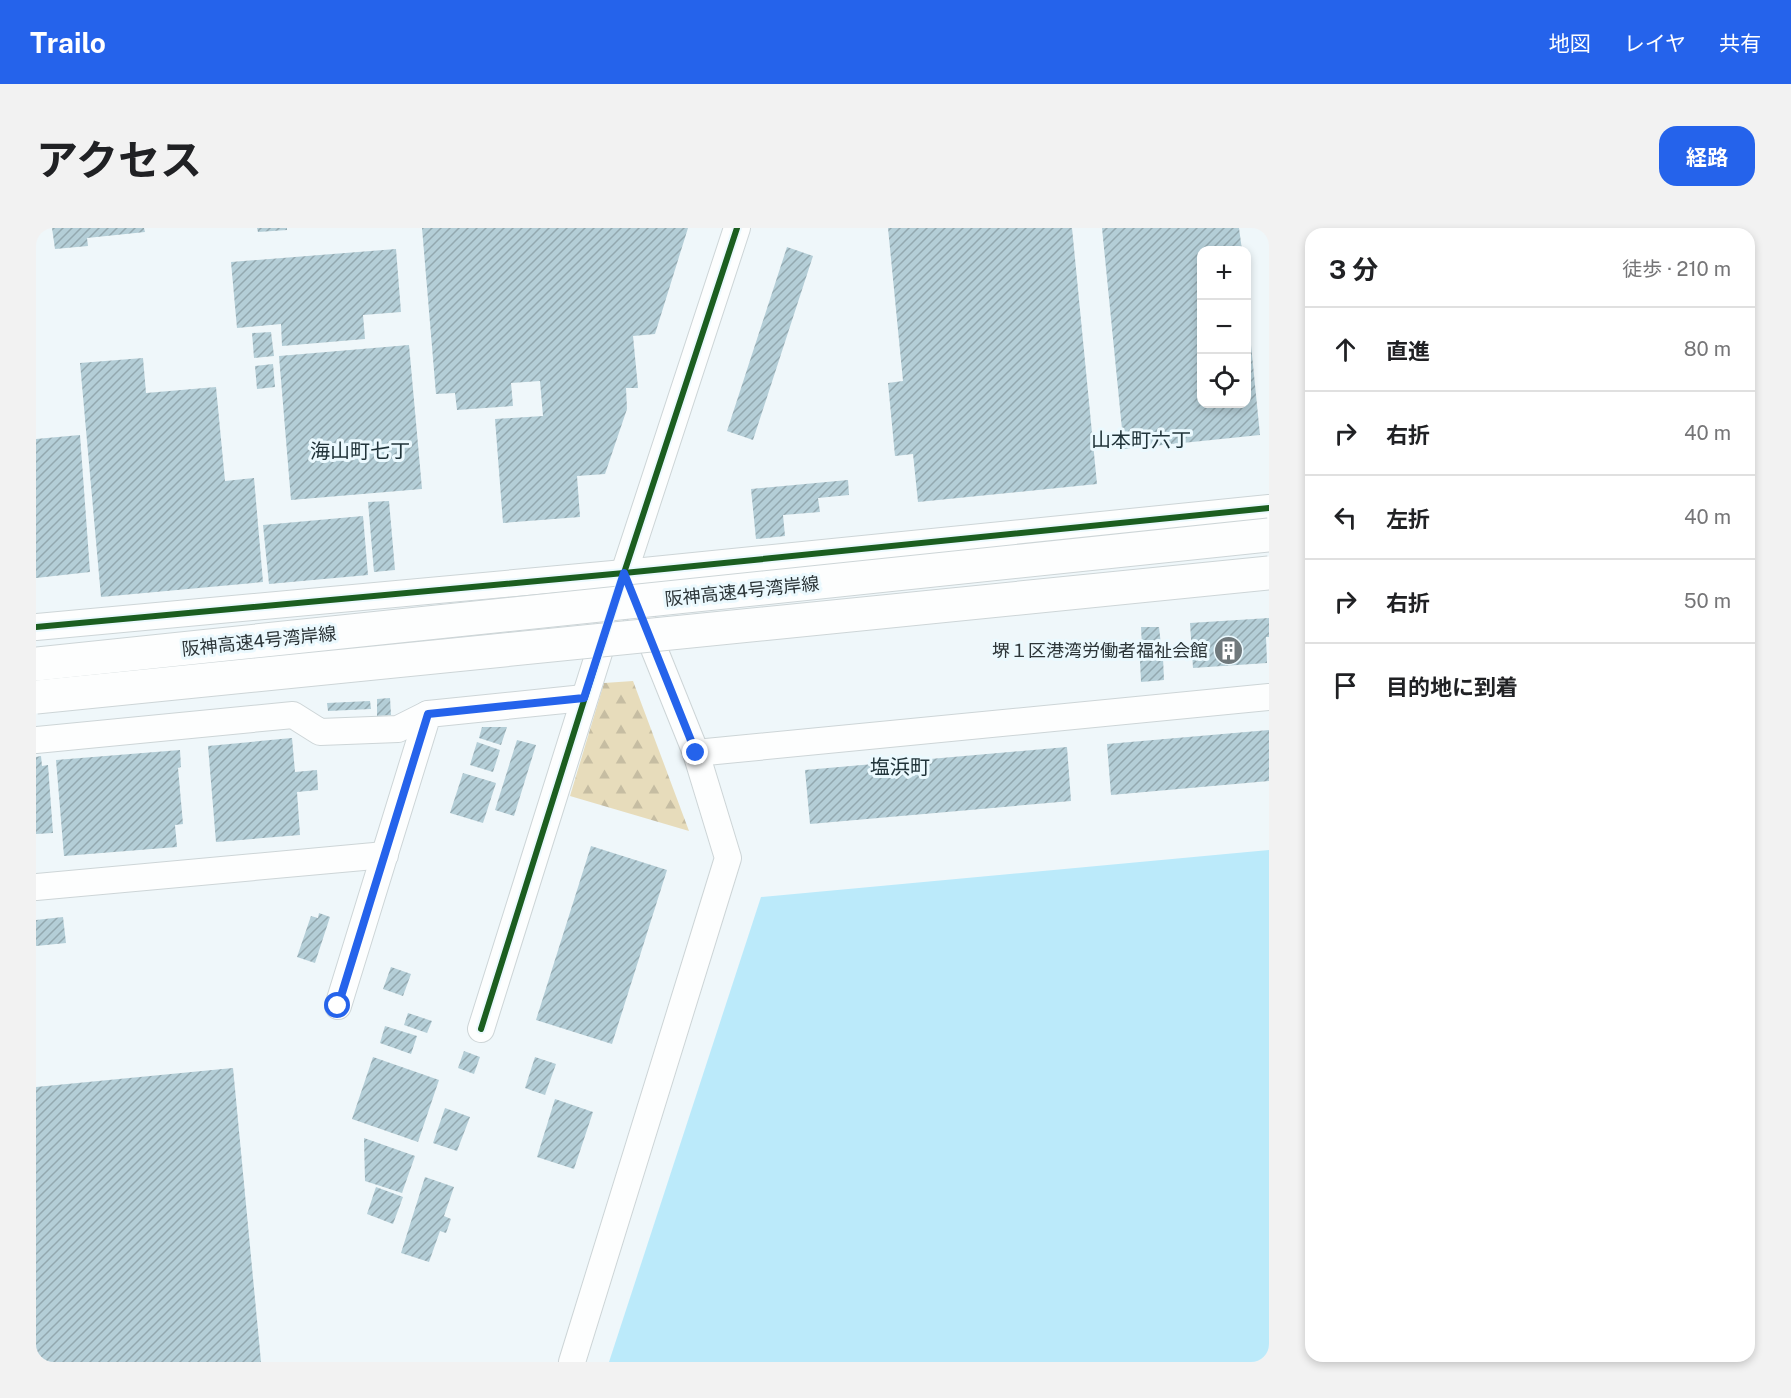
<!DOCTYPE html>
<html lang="ja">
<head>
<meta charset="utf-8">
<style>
  :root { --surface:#fff; --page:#f2f2f2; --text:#202124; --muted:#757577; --line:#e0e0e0; --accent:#2563eb }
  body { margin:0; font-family:"Public Sans","Noto Sans JP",sans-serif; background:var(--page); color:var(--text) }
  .controls { position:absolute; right:18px; top:18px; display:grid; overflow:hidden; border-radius:12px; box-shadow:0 3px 9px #0003 }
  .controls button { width:54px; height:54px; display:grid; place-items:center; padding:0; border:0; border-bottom:2px solid var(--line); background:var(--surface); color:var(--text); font:30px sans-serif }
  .stop { position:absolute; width:18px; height:18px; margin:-14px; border:4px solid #2563eb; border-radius:50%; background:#fff }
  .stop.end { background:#2563eb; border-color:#fff; box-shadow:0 2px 6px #0008 }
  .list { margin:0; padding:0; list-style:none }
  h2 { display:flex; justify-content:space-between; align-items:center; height:78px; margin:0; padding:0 24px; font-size:26px }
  h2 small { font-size:20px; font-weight:400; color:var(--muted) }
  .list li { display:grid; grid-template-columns:39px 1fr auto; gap:18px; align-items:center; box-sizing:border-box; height:84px; padding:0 24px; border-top:2px solid var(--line) }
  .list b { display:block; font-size:22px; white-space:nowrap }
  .list em { font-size:20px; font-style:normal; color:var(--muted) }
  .icon { flex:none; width:33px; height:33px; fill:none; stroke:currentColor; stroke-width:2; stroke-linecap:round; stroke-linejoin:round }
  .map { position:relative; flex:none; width:1233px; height:1134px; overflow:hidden; border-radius:18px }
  header { display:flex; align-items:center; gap:36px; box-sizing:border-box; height:84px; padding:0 30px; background:var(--accent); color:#fff }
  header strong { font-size:28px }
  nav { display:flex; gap:33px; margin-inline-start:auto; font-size:21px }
  .intro { display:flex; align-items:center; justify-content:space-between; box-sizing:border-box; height:144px; padding:0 36px }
  h1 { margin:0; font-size:42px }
  .button { padding:15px 27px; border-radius:18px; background:var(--accent); color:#fff; font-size:21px; font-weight:700 }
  main { display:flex; gap:36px; padding:0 36px }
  aside { flex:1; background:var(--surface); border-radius:18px; box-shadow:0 3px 9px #0003 }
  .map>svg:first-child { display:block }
  .forest { fill:url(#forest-firs) }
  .water { fill:#bbeafa }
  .building { fill:url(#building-hatch) }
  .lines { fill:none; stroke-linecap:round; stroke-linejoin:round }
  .minor-casing { stroke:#cdd5d7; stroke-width:28 }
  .minor { stroke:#fdfefe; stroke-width:26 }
  .highway-bridge-casing { stroke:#cdd5d7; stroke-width:35; stroke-linecap:butt }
  .highway-bridge { stroke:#fdfefe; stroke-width:33 }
  .cycleway-casing { stroke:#ebf9fe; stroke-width:10 }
  .cycleway { stroke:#1b5e20; stroke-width:6 }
  .route { stroke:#2563eb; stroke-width:8 }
  .labels { text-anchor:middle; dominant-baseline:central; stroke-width:6; stroke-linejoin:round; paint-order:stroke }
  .street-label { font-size:18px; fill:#2c3538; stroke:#ebf9fe }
  .poi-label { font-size:18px; fill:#2c3538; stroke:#ebf9fe; text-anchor:end }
  .neighbourhood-label { font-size:20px; fill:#203339; stroke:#ebf9fe }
</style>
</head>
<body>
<header>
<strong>Trailo</strong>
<nav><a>地図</a><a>レイヤ</a><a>共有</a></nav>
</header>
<div class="intro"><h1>アクセス</h1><a class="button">経路</a></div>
<main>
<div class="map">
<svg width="1233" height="1134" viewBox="0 0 1233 1134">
  <defs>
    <pattern id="forest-firs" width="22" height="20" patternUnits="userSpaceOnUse" patternTransform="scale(1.5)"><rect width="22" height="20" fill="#e7dcbb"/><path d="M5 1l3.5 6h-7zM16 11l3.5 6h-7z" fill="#c6bda2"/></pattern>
    <pattern id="building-hatch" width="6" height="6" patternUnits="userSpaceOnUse" patternTransform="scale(1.5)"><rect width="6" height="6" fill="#b4ced7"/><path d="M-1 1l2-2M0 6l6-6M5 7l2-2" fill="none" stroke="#93a8af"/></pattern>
  </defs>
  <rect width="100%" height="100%" fill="#eff7fa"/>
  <polygon class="forest" points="597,453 653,603 534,568 568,455"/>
  <polygon class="water" points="1233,622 1233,1134 573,1134 725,669"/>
  <g class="building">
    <polygon points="16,0 108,0 109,4 51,10 52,18 19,21"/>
    <polygon points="221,0 251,0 251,2 222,4"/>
    <polygon points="386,0 652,0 619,106 597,108 602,160 590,160 591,181 569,246 541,248 544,289 467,295 459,191 507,188 504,153 475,155 477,178 421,182 419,165 400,166"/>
    <polygon points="852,0 1036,0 1061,256 882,274 877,226 859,228 852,155 867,153"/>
    <polygon points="1066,0 1203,0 1206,22 1166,22 1166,176 1210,176 1210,87 1212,87 1224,207 1088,221"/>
    <polygon points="751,19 777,28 717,212 691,203"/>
    <polygon points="360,21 365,84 327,87 329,111 246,118 245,96 201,100 195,34"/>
    <polygon points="235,104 238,128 218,130 216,105"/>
    <polygon points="373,117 386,261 255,272 243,128"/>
    <polygon points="107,130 110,165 180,159 189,253 218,250 227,354 65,369 44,135"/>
    <polygon points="237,136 239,159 221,161 219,138"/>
    <polygon points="44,207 54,344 0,350 0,211"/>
    <polygon points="812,252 813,267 782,270 784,284 747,287 749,308 720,311 715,261"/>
    <polygon points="353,273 359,342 338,344 332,274"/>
    <polygon points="327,288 332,347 233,356 227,297"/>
    <polygon points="1233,390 1233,409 1230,409 1231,435 1157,440 1154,395"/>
    <polygon points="1105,399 1123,399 1125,417 1106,419"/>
    <polygon points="1127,430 1128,452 1105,454 1104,432"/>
    <polygon points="354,470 355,487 341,488 341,471"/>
    <polygon points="334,473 335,481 292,483 291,475"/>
    <polygon points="446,499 471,499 465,517 443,510"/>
    <polygon points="1233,502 1233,553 1075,567 1071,516"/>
    <polygon points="256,510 259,544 281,542 282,562 261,564 264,607 180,614 172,518"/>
    <polygon points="481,512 500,517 478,588 459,582"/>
    <polygon points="441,514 464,522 457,544 434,537"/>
    <polygon points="1031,519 1035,573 774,596 769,542"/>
    <polygon points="144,522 145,539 142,540 147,596 139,597 141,619 28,628 20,532"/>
    <polygon points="5,528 6,538 12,537 17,605 0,606 0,529"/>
    <polygon points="427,545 460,555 447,595 414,585"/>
    <polygon points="555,618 631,642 576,816 500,792"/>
    <polygon points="283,685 294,689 279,735 261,729 275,688 282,690"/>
    <polygon points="27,689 30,715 0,718 0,692"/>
    <polygon points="355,739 375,746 367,768 347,761"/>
    <polygon points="372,785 396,793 391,805 368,797"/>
    <polygon points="349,798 381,808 375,826 344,815"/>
    <polygon points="428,823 444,829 438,846 422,840"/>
    <polygon points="337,829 403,852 382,914 316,891"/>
    <polygon points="499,829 520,836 509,867 489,860"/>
    <polygon points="197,840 225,1134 0,1134 0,859"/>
    <polygon points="519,871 557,884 538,941 501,929"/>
    <polygon points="409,880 434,889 421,923 397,915"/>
    <polygon points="328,910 379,928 366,965 329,953"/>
    <polygon points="389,949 418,959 408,988 415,991 410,1005 404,1003 393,1034 365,1025"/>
    <polygon points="340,959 367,969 357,996 331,986"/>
  </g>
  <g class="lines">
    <defs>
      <g id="minor">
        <polyline points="0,399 588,345 1233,280"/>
        <polyline points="0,512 257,487 284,504 362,501 392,486"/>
        <polyline points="660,525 1233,469"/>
        <polyline points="0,659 349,627"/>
        <polyline points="302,778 392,486 548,470"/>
        <polyline points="445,801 588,345 701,0"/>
        <polyline points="536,1134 692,630 660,525 592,356"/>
      </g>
    </defs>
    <use href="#minor" class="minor-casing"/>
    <use href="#minor" class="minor"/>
    <defs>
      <g id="highway-bridge">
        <polyline points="0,436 1233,307"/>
        <polyline points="0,469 1233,345"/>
      </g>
    </defs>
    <use href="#highway-bridge" class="highway-bridge-casing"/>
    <use href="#highway-bridge" class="highway-bridge"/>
    <defs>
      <g id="cycleway">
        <polyline points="0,399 588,345 1233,280"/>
        <polyline points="445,801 588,345 701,0"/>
      </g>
    </defs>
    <use href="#cycleway" class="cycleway-casing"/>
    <use href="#cycleway" class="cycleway"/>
  </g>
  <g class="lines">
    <polyline class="route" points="302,778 392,486 548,470 588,345 660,525"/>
  </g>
  <defs>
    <symbol id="building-disc" viewBox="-11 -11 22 22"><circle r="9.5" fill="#70797c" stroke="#ebf9fe"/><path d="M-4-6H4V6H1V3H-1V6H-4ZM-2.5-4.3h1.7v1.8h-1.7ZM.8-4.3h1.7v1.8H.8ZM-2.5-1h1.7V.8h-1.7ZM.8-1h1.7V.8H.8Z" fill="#fff"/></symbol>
  </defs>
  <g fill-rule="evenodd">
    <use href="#building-disc" x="1176" y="406" width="33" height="33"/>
  </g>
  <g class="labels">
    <g class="street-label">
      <text transform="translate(706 363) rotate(-6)">阪神高速4号湾岸線</text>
      <text transform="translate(223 413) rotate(-6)">阪神高速4号湾岸線</text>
    </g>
    <g class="poi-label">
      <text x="1172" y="422">堺１区港湾労働者福祉会館</text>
    </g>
    <g class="neighbourhood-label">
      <text x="1105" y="212">山本町六丁</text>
      <text x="324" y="223">海山町七丁</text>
      <text x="864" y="539">塩浜町</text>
    </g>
  </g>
</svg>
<div class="controls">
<button>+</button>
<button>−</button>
<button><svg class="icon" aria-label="locate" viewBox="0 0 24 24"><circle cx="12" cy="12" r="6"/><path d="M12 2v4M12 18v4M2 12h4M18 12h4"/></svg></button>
</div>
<div class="stop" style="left:302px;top:778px"></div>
<div class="stop end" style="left:660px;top:525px"></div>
</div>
<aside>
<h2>3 分<small>徒歩 · 210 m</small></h2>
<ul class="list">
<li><svg class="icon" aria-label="ahead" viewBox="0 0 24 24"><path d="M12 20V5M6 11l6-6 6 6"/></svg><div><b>直進</b></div><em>80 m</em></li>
<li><svg class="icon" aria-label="right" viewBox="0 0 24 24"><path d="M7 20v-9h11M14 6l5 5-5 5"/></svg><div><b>右折</b></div><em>40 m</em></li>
<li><svg class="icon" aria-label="left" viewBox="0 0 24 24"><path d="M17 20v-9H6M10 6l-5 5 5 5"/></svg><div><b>左折</b></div><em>40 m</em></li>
<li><svg class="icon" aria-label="right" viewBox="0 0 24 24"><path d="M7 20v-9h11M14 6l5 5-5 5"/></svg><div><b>右折</b></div><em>50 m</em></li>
<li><svg class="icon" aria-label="arrive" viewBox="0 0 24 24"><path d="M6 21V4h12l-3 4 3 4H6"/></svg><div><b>目的地に到着</b></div></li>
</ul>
</aside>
</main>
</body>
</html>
